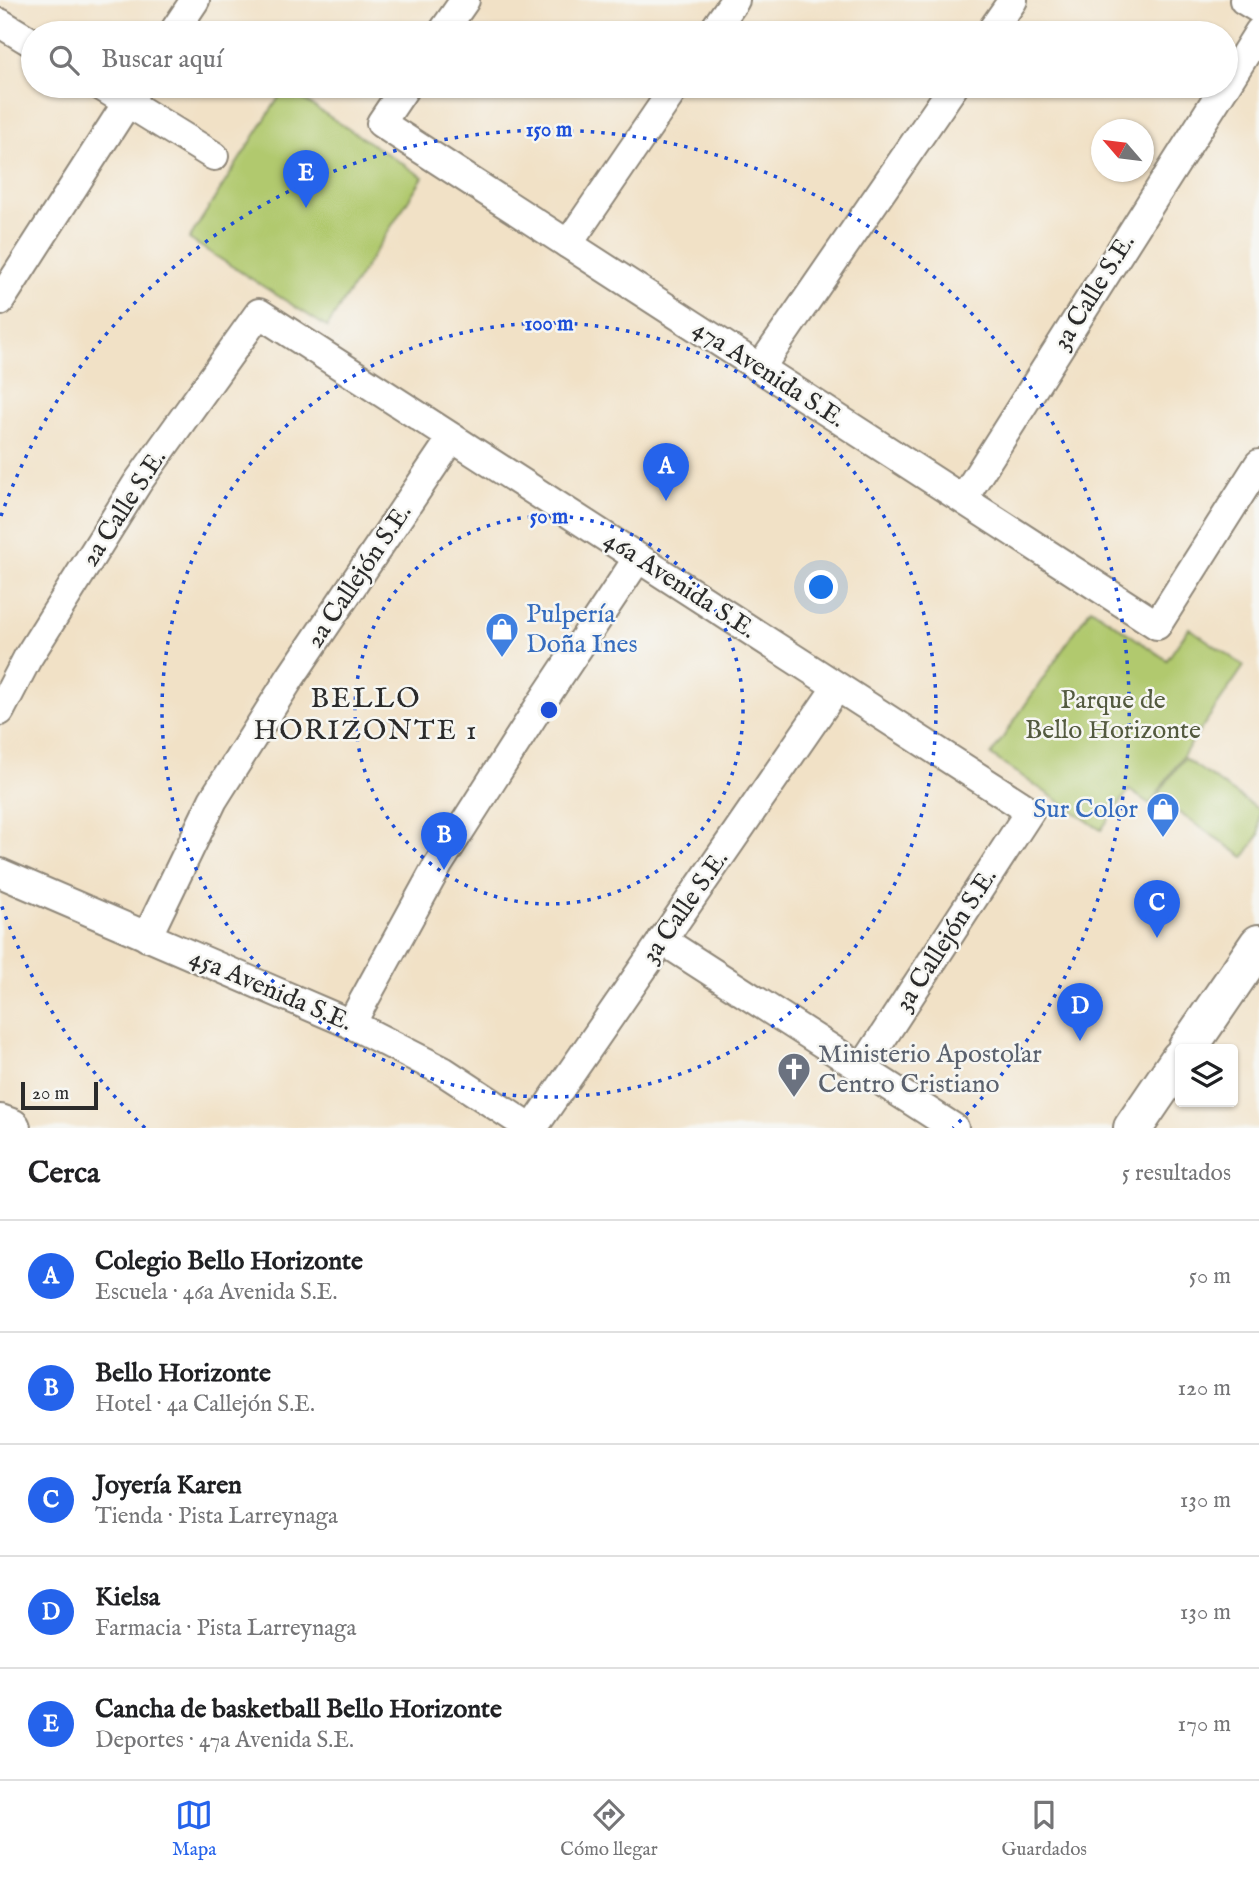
<!DOCTYPE html>
<html lang="es">
<head>
<meta charset="utf-8">
<style>
  :root { --surface:#fff; --page:#f6f6f6; --text:#202124; --muted:#757577; --line:#e0e0e0; --accent:#2563eb }
  body { margin:0; font-family:"IM FELL English",serif; background:var(--page); color:var(--text) }
  .controls { position:absolute; right:21px; bottom:21px; display:grid; overflow:hidden; border-radius:7px; box-shadow:0 2px 5px #0004 }
  .controls button { width:63px; height:63px; display:grid; place-items:center; padding:0; border:0; border-bottom:2px solid var(--line); background:var(--surface); color:var(--text); font:35px sans-serif }
  .compass { position:absolute; left:1091px; top:119px; width:63px; height:63px; border-radius:50%; background:var(--surface); box-shadow:0 2px 5px #0004; rotate:298deg }
  .scale { position:absolute; left:21px; bottom:18px; width:77px; box-sizing:border-box; padding-left:7px; border:4px solid #2b2b2b; border-top:0; font-size:19px; line-height:24px; white-space:nowrap; color:#2b2b2b; -webkit-text-stroke:5px #f6f6f2; paint-order:stroke }
  .you { position:absolute; left:822px; top:588px; width:24px; height:24px; margin:-18px; border:5px solid #fff; border-radius:50%; background:#1a73e8; box-shadow:0 0 0 10px #1a73e833 }
  .badge { display:grid; place-items:center; width:46px; height:46px; border-radius:50%; background:var(--accent); color:#fff; font-size:23px; font-weight:700 }
  .pin { position:absolute; translate:-50% -58px; filter:drop-shadow(0 2px 4px #0008) }
  .pin::after { content:''; position:absolute; top:37px; width:24px; height:21px; background:inherit; clip-path:polygon(0 0,100% 0,50% 100%) }
  .list { margin:0; padding:0; list-style:none }
  h2 { display:flex; justify-content:space-between; align-items:center; height:91px; margin:0; padding:0 28px; font-size:30px }
  h2 small { font-size:23px; font-weight:400; color:var(--muted) }
  .list li { display:grid; grid-template-columns:46px 1fr auto; gap:21px; align-items:center; box-sizing:border-box; height:112px; padding:0 28px; border-top:2px solid var(--line) }
  .list b { display:block; font-size:26px; white-space:nowrap }
  .list p { margin:0; font-size:23px; white-space:nowrap; color:var(--muted) }
  .list em { font-size:23px; font-style:normal; color:var(--muted) }
  .icon { flex:none; width:38px; height:38px; fill:none; stroke:currentColor; stroke-width:2; stroke-linecap:round; stroke-linejoin:round }
  .map { position:relative; flex:none; width:1259px; height:1128px; overflow:hidden }
  .search { position:absolute; background:var(--surface); box-shadow:0 2px 5px #0004; left:21px; right:21px; top:21px; height:77px; display:flex; align-items:center; gap:18px; box-sizing:border-box; padding:0 24px; border-radius:38px; color:var(--muted); font-size:26px }
  .sheet { height:651px; background:var(--surface) }
  nav { display:flex; justify-content:space-around; align-items:center; box-sizing:border-box; height:98px; border-top:2px solid var(--line); background:var(--surface); font-size:19px; color:var(--muted) }
  nav a { display:grid; justify-items:center; gap:4px }
  nav .on { color:var(--accent) }
  .map>svg:first-child { display:block }
  .green { fill:#b1c96e; stroke:#6e7a4c; stroke-width:2 }
  .lines { fill:none; stroke-linecap:round; stroke-linejoin:round }
  .street-casing { stroke:#8e8678; stroke-width:32 }
  .secondary-casing { stroke:#8e8678; stroke-width:42 }
  .street { stroke:#fff; stroke-width:28 }
  .secondary { stroke:#fff; stroke-width:38 }
  .ring { fill:none; stroke:#1d4ed8; stroke-width:3.5; stroke-dasharray:3.5 7 }
  .labels { text-anchor:middle; dominant-baseline:central; stroke-width:5; stroke-linejoin:round; paint-order:stroke }
  .street-label { font-size:26px; fill:#2b2b2b; stroke:#f6f6f2 }
  .shop-label { font-size:26px; fill:#366cbe; stroke:#f6f6f2; text-anchor:start }
  .park-label { font-size:26px; fill:#535a3f; stroke:#f6f6f2 }
  .worship-label { font-size:26px; fill:#5b616d; stroke:#f6f6f2; text-anchor:start }
  .neighbourhood-label { font-size:28px; letter-spacing:2px; fill:#2b2b2b; stroke:#f6f6f2 }
  .centre { fill:#1d4ed8; stroke:#f6f6f2; stroke-width:3.5 }
  .ring-label { font-size:21px; text-anchor:middle; font-weight:bold; fill:#1d4ed8; stroke:#f6f6f2; stroke-width:5; stroke-linejoin:round; paint-order:stroke }
</style>
</head>
<body>
<div class="map">
<svg width="1259" height="1128" viewBox="0 0 1259 1128">
  <rect width="100%" height="100%" fill="#f6f6f2"/>
  <filter id="ink" filterUnits="userSpaceOnUse"><feTurbulence type="fractalNoise" baseFrequency=".0143" numOctaves="2"/><feDisplacementMap in="SourceGraphic" scale="14" xChannelSelector="R" yChannelSelector="G"/><feConvolveMatrix kernelMatrix="1 2 1 2 8 2 1 2 1" color-interpolation-filters="sRGB"/></filter>
  <filter id="wash" filterUnits="userSpaceOnUse"><feTurbulence type="fractalNoise" baseFrequency=".00686" numOctaves="4" result="noise"/><feDisplacementMap in="SourceGraphic" scale="28" xChannelSelector="R" yChannelSelector="G"/><feGaussianBlur stdDeviation="1.57" result="paint"/><feColorMatrix in="noise" values="0 0 0 0 0 0 0 0 0 0 0 0 0 0 0 0 0 1.4 0 .05"/><feComposite in="paint" operator="in"/></filter>
  <g filter="url(#wash)">
    <rect width="100%" height="100%" fill="#f1e1c6"/>
    <g class="green">
      <polygon points="285,88 423,177 327,327 189,239"/>
      <polygon points="1091,608 1167,660 1189,628 1244,666 1150,804 1129,790 1101,830 991,755"/>
      <polygon points="1184,758 1259,810 1259,835 1244,857 1156,797"/>
    </g>
  </g>
  <g filter="url(#ink)">
    <g class="lines">
      <defs>
        <g id="street">
          <polyline points="1244,0 1259,9"/>
          <polyline points="0,23 33,43"/>
          <polyline points="173,33 195,0"/>
          <polyline points="442,33 465,0"/>
          <polyline points="712,33 735,0"/>
          <polyline points="990,33 1013,0"/>
          <polyline points="1226,85 1259,32"/>
          <polyline points="101,86 214,156"/>
          <polyline points="406,86 381,123 1157,625 1259,464"/>
          <polyline points="568,244 676,86"/>
          <polyline points="0,301 138,86"/>
          <polyline points="760,368 954,86"/>
          <polyline points="963,499 1225,86"/>
          <polyline points="0,711 27,659 138,482 259,313 1030,811 862,1069"/>
          <polyline points="0,873 351,1024 443,1071 530,1128"/>
          <polyline points="147,937 213,800 290,678 452,438"/>
          <polyline points="662,940 954,1128"/>
          <polyline points="351,1024 438,865 542,702 638,558"/>
          <polyline points="533,1128 837,687"/>
        </g>
        <g id="secondary">
          <polyline points="1187,1049 1259,944"/>
          <polyline points="0,1124 11,1128"/>
          <polyline points="1133,1128 1180,1059"/>
        </g>
      </defs>
      <use href="#street" class="street-casing"/>
      <use href="#secondary" class="secondary-casing"/>
      <use href="#street" class="street"/>
      <use href="#secondary" class="secondary"/>
    </g>
  </g>
  <g class="ring">
    <circle cx="549" cy="710" r="194"/>
    <circle cx="549" cy="710" r="387"/>
    <path d="M145 1128A581 581 0 0 1 1 904M1 516A581 581 0 1 1 953 1128"/>
  </g>
  <defs>
    <symbol id="shop-pin" viewBox="-11 -11 22 30"><path d="M0 17L-7.5 6A9.5 9.5 0 1 1 7.5 6Z" fill="#3f7fe0" stroke="#f6f6f2"/><path d="M-5-2.5h2.3a2.7 3.5 0 0 1 5.4 0H5L5.5 6h-11ZM-1.5-2.5h3a1.5 2.3 0 0 0-3 0Z" fill="#fff"/></symbol>
    <symbol id="church-pin" viewBox="-11 -11 22 30"><path d="M0 17L-7.5 6A9.5 9.5 0 1 1 7.5 6Z" fill="#6b7280" stroke="#f6f6f2"/><path d="M-1.2-6h2.4v3.5h3.3v2.4h-3.3V6h-2.4V-.1h-3.3v-2.4h3.3Z" fill="#fff"/></symbol>
  </defs>
  <g fill-rule="evenodd">
    <use href="#shop-pin" x="483" y="610" width="38" height="52"/>
    <use href="#shop-pin" x="1144" y="790" width="38" height="52"/>
    <use href="#church-pin" x="775" y="1050" width="38" height="52"/>
  </g>
  <g class="labels">
    <g class="street-label">
      <text transform="translate(1094 292) rotate(-58)">3a Calle S.E.</text>
      <text transform="translate(769 374) rotate(33)">47a Avenida S.E.</text>
      <text transform="translate(124 508) rotate(-57)">2a Calle S.E.</text>
      <text transform="translate(359 576) rotate(-56)">2a Callejón S.E.</text>
      <text transform="translate(680 585) rotate(33)">46a Avenida S.E.</text>
      <text transform="translate(685 907) rotate(-55)">3a Calle S.E.</text>
      <text transform="translate(946 940) rotate(-57)">3a Callejón S.E.</text>
      <text transform="translate(271 990) rotate(23)">45a Avenida S.E.</text>
    </g>
    <g class="shop-label">
      <text x="526" y="614">Pulpería<tspan x="526" dy="30">Doña Ines</tspan></text>
      <text x="1138" y="809" text-anchor="end">Sur Color</text>
    </g>
    <g class="park-label">
      <text x="1113" y="700">Parque de<tspan x="1113" dy="30">Bello Horizonte</tspan></text>
    </g>
    <g class="worship-label">
      <text x="818" y="1054">Ministerio Apostolar<tspan x="818" dy="30">Centro Cristiano</tspan></text>
    </g>
    <g class="neighbourhood-label">
      <text x="366" y="699">BELLO<tspan x="366" dy="32">HORIZONTE 1</tspan></text>
    </g>
  </g>
  <circle cx="549" cy="710" r="10" class="centre"/>
  <g class="ring-label">
    <text x="549" y="136">150 m</text>
    <text x="549" y="330">100 m</text>
    <text x="549" y="523">50 m</text>
  </g>
</svg>
<div class="controls">
<button><svg class="icon" aria-label="layers" viewBox="0 0 24 24"><path d="M12 4l9 5-9 5-9-5zM3 14l9 5 9-5"/></svg></button>
</div>
<svg class="compass" viewBox="-18 -18 36 36"><path d="M0-13l5 13h-10z" fill="#e53935"/><path d="M0 13l5-13h-10z" fill="#757577"/></svg>
<div class="scale">20 m</div>
<div class="you"></div>
<div class="pin badge" style="left:666px;top:501px">A</div>
<div class="pin badge" style="left:444px;top:870px">B</div>
<div class="pin badge" style="left:1157px;top:938px">C</div>
<div class="pin badge" style="left:1080px;top:1041px">D</div>
<div class="pin badge" style="left:306px;top:208px">E</div>
<div class="search"><svg class="icon" aria-label="search" viewBox="0 0 24 24"><circle cx="10" cy="10" r="6"/><path d="M15 15l6 6"/></svg>Buscar aquí</div>
</div>
<section class="sheet">
<h2>Cerca<small>5 resultados</small></h2>
<ul class="list">
<li><span class="badge">A</span><div><b>Colegio Bello Horizonte</b><p>Escuela · 46a Avenida S.E.</p></div><em>50 m</em></li>
<li><span class="badge">B</span><div><b>Bello Horizonte</b><p>Hotel · 4a Callejón S.E.</p></div><em>120 m</em></li>
<li><span class="badge">C</span><div><b>Joyería Karen</b><p>Tienda · Pista Larreynaga</p></div><em>130 m</em></li>
<li><span class="badge">D</span><div><b>Kielsa</b><p>Farmacia · Pista Larreynaga</p></div><em>130 m</em></li>
<li><span class="badge">E</span><div><b>Cancha de basketball Bello Horizonte</b><p>Deportes · 47a Avenida S.E.</p></div><em>170 m</em></li>
</ul>
</section>
<nav>
<a class="on"><svg class="icon" aria-label="map" viewBox="0 0 24 24"><path d="M3 6l6-2 6 2 6-2v14l-6 2-6-2-6 2zM9 4v14M15 6v14"/></svg>Mapa</a>
<a><svg class="icon" aria-label="directions" viewBox="0 0 24 24"><path d="M12 3l9 9-9 9-9-9zM9 14v-3h6M13 9l2 2-2 2"/></svg>Cómo llegar</a>
<a><svg class="icon" aria-label="saved" viewBox="0 0 24 24"><path d="M7 4h10v16l-5-4-5 4z"/></svg>Guardados</a>
</nav>
</body>
</html>
